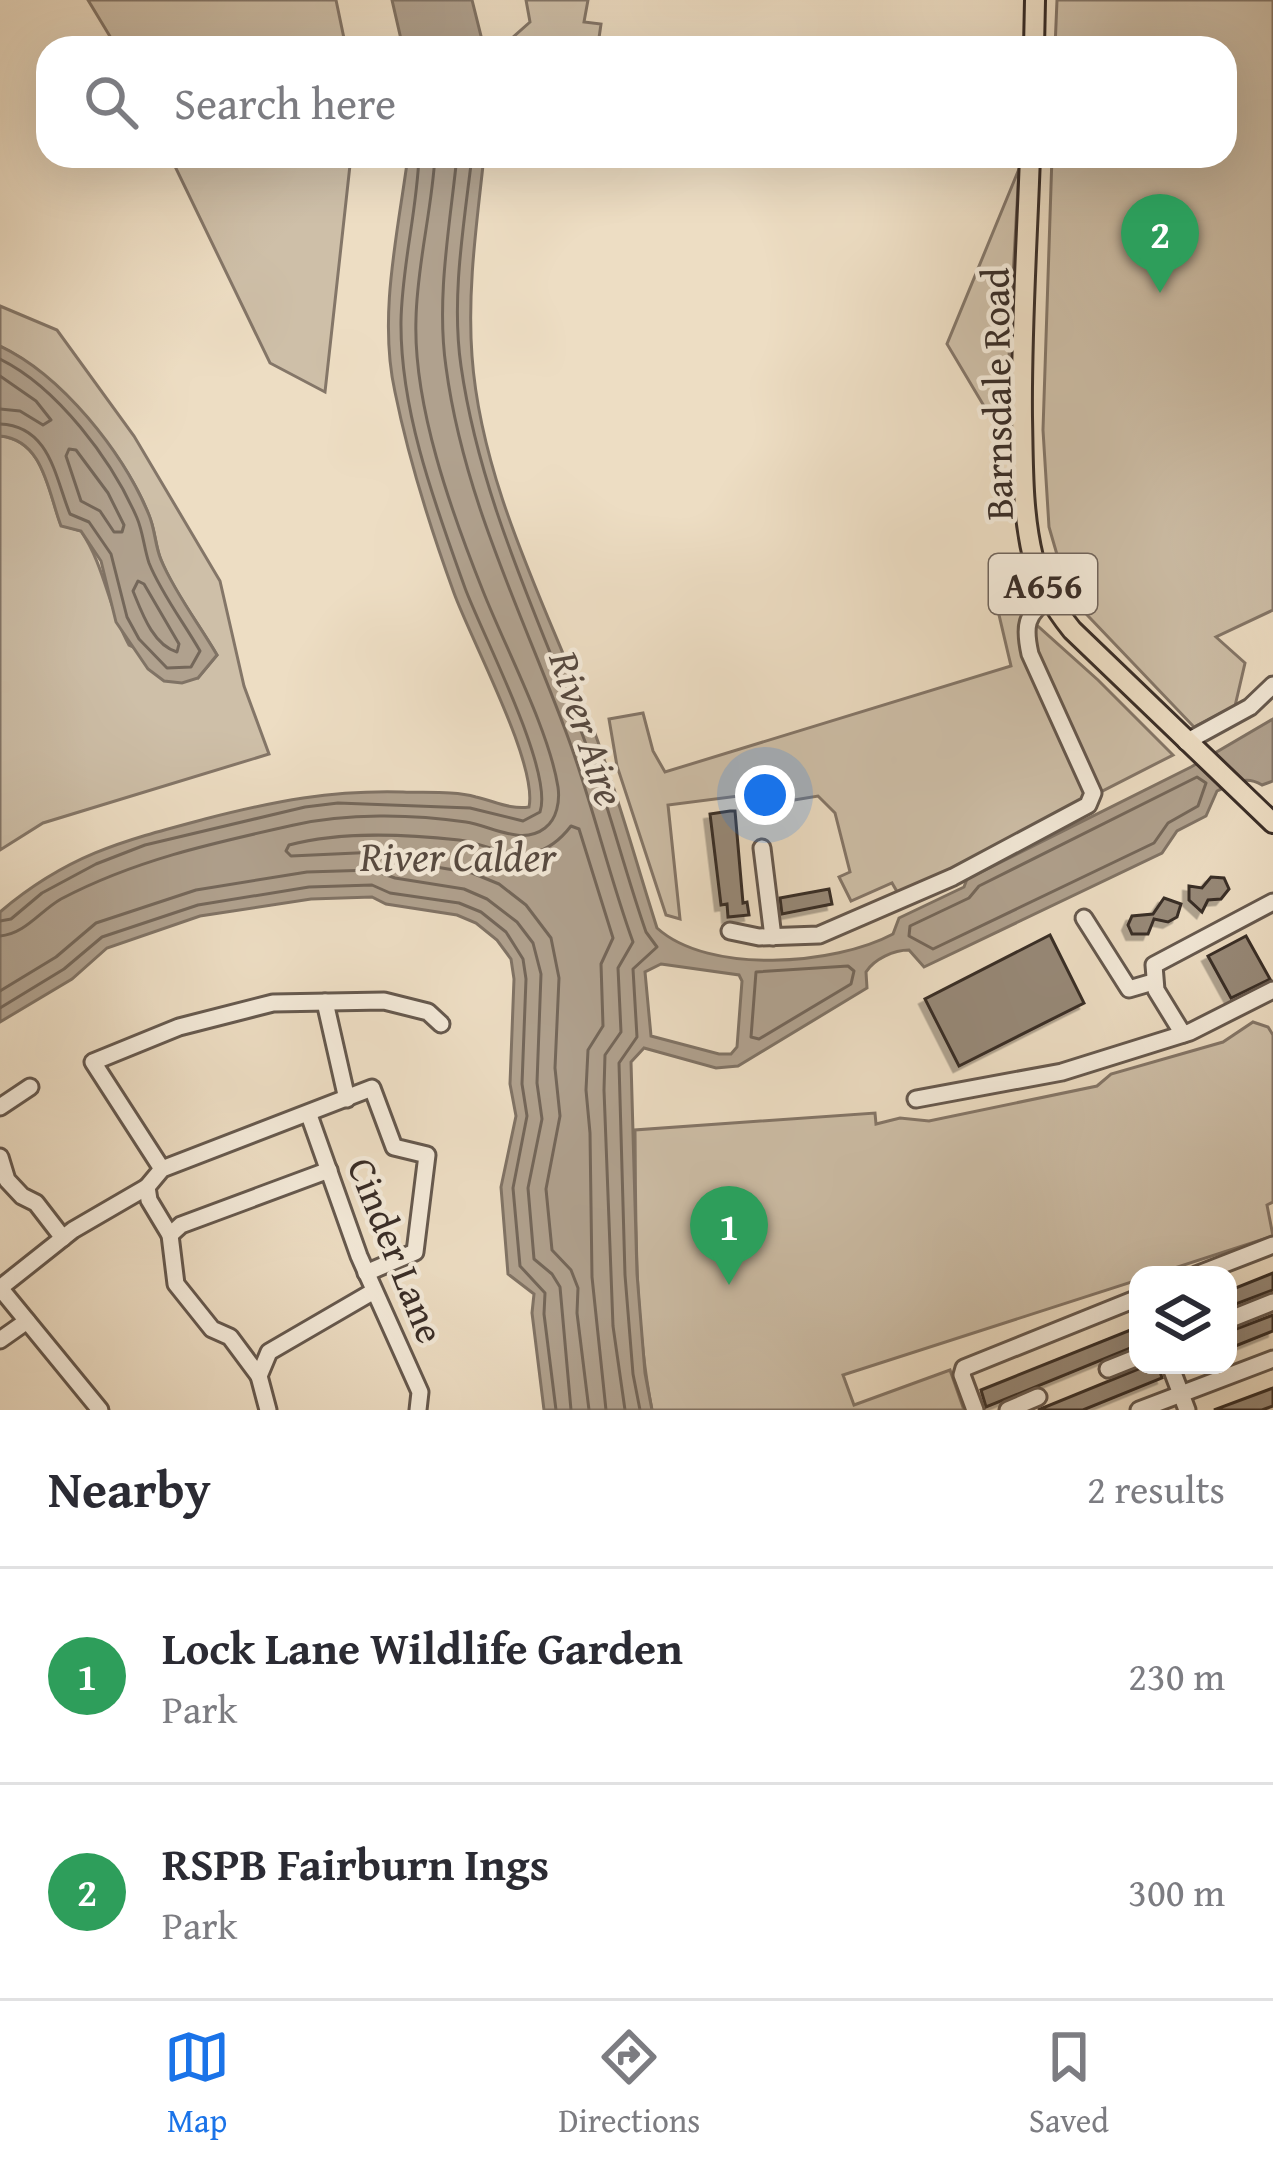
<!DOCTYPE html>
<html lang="en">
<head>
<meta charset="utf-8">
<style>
  :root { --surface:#fff; --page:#f7f7f7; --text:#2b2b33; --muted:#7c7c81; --line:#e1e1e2; --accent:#1a73e8 }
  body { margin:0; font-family:"Gentium Book Plus",serif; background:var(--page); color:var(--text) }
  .controls { position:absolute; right:36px; bottom:36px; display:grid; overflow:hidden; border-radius:24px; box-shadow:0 12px 48px #0002 }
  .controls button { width:108px; height:108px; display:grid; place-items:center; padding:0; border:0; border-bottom:3px solid var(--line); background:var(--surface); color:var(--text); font:60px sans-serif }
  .you { position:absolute; left:765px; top:795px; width:42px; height:42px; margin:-30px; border:9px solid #fff; border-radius:50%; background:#1a73e8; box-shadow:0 0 0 18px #1a73e833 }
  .badge { display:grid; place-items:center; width:78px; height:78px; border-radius:50%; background:var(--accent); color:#fff; font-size:39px; font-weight:700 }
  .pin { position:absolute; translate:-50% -99px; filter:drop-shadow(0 3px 6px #0008) }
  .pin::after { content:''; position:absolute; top:63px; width:42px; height:36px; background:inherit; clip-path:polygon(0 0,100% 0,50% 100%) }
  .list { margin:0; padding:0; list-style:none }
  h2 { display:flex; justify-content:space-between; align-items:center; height:156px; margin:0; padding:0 48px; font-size:51px }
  h2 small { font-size:39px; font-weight:400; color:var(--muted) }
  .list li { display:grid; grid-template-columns:78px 1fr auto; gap:36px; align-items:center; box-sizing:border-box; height:216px; padding:0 48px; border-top:3px solid var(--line) }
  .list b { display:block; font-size:45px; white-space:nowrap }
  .list p { margin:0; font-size:39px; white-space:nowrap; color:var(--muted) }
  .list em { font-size:39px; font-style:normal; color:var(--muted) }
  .icon { flex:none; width:66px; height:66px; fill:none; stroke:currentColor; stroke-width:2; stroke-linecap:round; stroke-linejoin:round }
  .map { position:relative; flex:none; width:1273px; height:1410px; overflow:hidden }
  .search { position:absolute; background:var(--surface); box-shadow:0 12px 48px #0002; left:36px; right:36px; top:36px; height:132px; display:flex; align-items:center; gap:30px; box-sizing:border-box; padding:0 42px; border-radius:36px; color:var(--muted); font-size:45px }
  .sheet { height:588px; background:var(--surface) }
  nav { display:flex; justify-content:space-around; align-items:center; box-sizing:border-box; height:168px; border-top:3px solid var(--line); background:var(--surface); font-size:33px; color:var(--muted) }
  nav a { display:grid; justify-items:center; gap:6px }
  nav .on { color:var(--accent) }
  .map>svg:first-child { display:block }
  .green { fill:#cebfa8; stroke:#847668; stroke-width:3 }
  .water { fill:#b0a18e; stroke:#807365; stroke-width:3; fill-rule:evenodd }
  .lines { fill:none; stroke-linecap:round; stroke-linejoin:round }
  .shore { stroke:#74675a; stroke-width:3 }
  .building { fill:#978978; stroke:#392d27; stroke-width:3; filter:url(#shadow) }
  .minor-casing { stroke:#66594e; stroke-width:21 }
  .major-casing { stroke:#392d27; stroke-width:24 }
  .minor { stroke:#f3e9d8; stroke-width:15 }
  .major { stroke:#edddc3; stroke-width:18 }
  .labels { text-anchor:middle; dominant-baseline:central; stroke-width:9; stroke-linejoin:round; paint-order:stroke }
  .shield { fill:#f3e9d8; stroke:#71655c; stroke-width:3 }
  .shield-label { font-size:36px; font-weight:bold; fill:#392d27 }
  .street-label { font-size:39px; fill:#392d27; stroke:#f3e9d8 }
  .water-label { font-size:42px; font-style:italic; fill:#574a41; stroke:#f3e9d8 }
</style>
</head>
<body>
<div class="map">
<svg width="1273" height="1410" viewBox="0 0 1273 1410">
  <defs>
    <filter id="shadow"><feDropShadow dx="-5.5" dy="5.5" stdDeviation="0" flood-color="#0004"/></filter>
  </defs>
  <rect width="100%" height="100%" fill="#edddc3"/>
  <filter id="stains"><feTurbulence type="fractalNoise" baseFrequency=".00167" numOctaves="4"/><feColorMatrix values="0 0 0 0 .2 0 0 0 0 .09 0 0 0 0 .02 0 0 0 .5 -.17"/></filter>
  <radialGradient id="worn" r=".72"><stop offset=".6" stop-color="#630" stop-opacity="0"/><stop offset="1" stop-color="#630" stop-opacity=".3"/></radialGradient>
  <g class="green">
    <polygon points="88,0 336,0 346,48 117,48"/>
    <polygon points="526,0 588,0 584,22 601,24 598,45 537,48 511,39 530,22"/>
    <polygon points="1057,0 1273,0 1273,610 1216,637 1245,663 1235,706 1194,727 1069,596 1049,527 1043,430 1052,156 1225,156 1225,48 1055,48"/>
    <polygon points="170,156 351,156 325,392 270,363"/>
    <polygon points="1019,169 1009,348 1012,453 947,344"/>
    <path d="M0,306L57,330L134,436L220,581L244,686L269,754L43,823L0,850V436C44,440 48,492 61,525L81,531C106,569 107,605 129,645L198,678L217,655C199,624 173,591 160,557C156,546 155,532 151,521C131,460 57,373 0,346Z"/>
    <polygon points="992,585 1098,680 1173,755 899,895 892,883 851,901 839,877 850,872 835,813 818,796 788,801 785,790 668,805 680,919 666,915 617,766 609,719 643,713 653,751 665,772 1011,666"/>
    <path d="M1253,1022L1268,1027L1273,1035V1202L1267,1205L1273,1236L1153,1275H1138V1280L843,1375L854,1405L950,1370L964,1410H652C634,1318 636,1223 635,1130L875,1113L876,1124L900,1118L929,1121L1097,1086L1111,1074L1223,1042Z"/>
  </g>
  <g class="water">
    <polygon points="392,0 472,0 484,48 403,48"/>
    <path d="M408,156H484C477,222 467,289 472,356C481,483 545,603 590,720C616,788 635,859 657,928C709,975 835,965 893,934L899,918L964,887L967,879L1191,767L1273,719V781L1262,785C1245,775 1234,783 1217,791L1206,816L1177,831L1162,853L924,967L909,950C894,950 874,959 866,972L867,988L738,1066L716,1068L644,1048L631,1062L637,1274L645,1373L652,1410H544L532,1313L534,1294L508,1274L501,1187L516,1116L510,1084L514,979L511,959L497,940L476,923L457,915L386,904L372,897L311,899L200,916L107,948L72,979L0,1022V912C67,855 122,841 205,819C275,801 331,790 403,792C427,793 454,791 476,797C494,801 511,810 529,807C538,764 471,640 454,593C430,527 409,461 395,392C378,316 398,232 408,156ZM661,964L739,975L742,981L737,1047L731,1054H719L651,1036L645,972Z"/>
    <path d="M0,346C62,375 123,452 149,515C155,529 155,546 161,560C175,593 199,624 217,655L198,678L182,683L164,681L148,669L116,622L101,561L81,531L61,526C48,492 44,440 0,436Z"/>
  </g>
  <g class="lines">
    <g class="shore">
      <path d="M457,156C450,225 436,298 446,367C463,496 521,611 566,732C592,801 608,873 633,942L618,968L621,1032L605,1055L604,1090L613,1326L625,1410"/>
      <path d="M472,156C464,224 451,298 461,366C479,492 533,606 578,723C605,791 622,863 646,932L657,947L633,969L637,1037L619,1063L625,1275L633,1374L640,1410"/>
      <path d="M0,359C57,387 112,460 137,518C143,532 144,548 149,563C161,593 184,623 200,651L191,667L167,668L139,639L127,617L111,554L89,522L70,514C55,477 50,426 0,424"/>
      <polyline points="0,376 36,401 51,420 43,425 20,411 0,409"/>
      <polygon points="69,449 76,450 108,493 124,525 122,532 114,532 100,511 81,501 66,456"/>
      <path d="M138,581L144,584L179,644L177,652C153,645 142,613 133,591Z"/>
      <polygon points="1197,777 1206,783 1198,806 1168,823 1154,843 933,949 909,936 910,926 969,898 979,886"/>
      <path d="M0,921L11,919L42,893L96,864L145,845L305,807L338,803L470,808L523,821L540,812C554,771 482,634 465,588C435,504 400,411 401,321C402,265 417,211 419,156"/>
      <path d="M0,936C25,934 40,911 61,899C135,860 213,843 294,825C346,813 413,814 466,822C491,826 522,846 545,828C557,819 560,801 558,787C549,730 505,647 483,591C451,511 413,405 416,319C417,264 432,210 435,156"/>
      <polygon points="848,966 854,971 851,984 759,1039 751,1037 756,972"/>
      <polyline points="0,991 56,957 96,923 196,890 307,872 372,870 395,878 464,889 487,899 517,922 533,943 541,974 537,1083 542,1119 528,1188 534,1259 552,1274 560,1287 571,1410"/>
      <polyline points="0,1008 64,969 102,937 198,905 309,887 372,885 390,893 459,903 481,912 506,932 523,959 526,979 522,1084 527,1116 513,1188 520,1266 545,1293 544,1314 556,1410"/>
      <path d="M589,1410L577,1313L578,1288L571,1270L552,1250L546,1189L560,1116L555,1068L559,978L551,938L526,905L499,884L472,873L400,861L378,852L291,856L286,851L289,845C342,831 404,834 459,840C483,843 508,858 533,853C550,849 561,839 571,826L579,829L613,938L601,964L603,1026L588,1050L586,1090L590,1133L592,1277L606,1410"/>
    </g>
  </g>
  <g class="building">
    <polygon points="730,811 735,811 743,903 747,902 749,915 728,917 727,904 721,905 710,814"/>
    <polygon points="1211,877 1224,878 1229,889 1221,899 1208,900 1202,912 1189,900 1189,886 1202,888"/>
    <polygon points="829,889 832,904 782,914 780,898"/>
    <polygon points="1164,898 1181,904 1177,917 1168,922 1154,919 1148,934 1132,934 1128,925 1132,916 1153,914"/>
    <polygon points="1050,935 1084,1003 959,1066 925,999"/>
    <polygon points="1246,936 1270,979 1231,998 1208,956"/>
    <polygon points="1273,1273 1273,1290 1228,1307 1228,1291"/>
    <polygon points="1273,1315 1273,1331 1228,1349 1228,1332"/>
    <polygon points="1138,1327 1138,1345 986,1407 981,1390"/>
    <polygon points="1148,1365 1158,1365 1162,1378 1083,1410 1038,1410"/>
    <polygon points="1273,1388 1273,1406 1262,1410 1214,1410"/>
  </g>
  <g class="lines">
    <defs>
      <g id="minor">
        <polyline points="1186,742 1250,707 1273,685"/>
        <polyline points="762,848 773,937"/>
        <polyline points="1084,918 1129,989 1153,982"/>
        <path d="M730,931L759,937L819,935L953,877L1088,805L1093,793L1030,654C1024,627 1025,614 1050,598"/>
        <polyline points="325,1002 347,1099"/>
        <polyline points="1183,1034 1156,990 1154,965 1273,902"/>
        <polyline points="916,1099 1062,1072 1190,1032 1273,990"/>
        <polyline points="0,1107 30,1087"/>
        <polyline points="309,1115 359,1256 420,1392 418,1410"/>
        <polyline points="0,1157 7,1180 22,1196 36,1203 63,1238"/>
        <polyline points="162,1169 93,1062 179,1027 273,1003 384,1001 428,1012 441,1024"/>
        <polyline points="170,1235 149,1200 147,1187 162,1169 372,1088 394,1147 427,1155 415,1252 366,1273"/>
        <polyline points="1196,1275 1273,1245"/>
        <polyline points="0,1288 73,1230 147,1187"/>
        <polyline points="0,1288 100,1410"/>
        <polyline points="1228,1320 1273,1302"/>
        <polyline points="0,1340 27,1321"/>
        <polyline points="1170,1365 1187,1410"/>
        <polyline points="1108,1369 1138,1357"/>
        <polyline points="259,1376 230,1337 212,1329 176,1284 170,1235 181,1225 329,1170"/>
        <polyline points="268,1410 259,1376 269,1352 374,1291"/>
        <polyline points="975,1410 962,1375 964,1368 1138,1298"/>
        <polyline points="1008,1410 1038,1397"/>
        <polyline points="1139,1410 1273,1359"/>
      </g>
      <g id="major">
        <polyline points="1034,48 1035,0"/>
        <path d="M1030,156C1027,243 1021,330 1022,417C1023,463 1022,512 1033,557C1040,584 1055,609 1072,630L1273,823"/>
      </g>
    </defs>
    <use href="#minor" class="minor-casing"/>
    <use href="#major" class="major-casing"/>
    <use href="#minor" class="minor"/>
    <use href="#major" class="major"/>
  </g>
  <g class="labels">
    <rect class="shield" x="989" y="554" width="108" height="60" rx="9"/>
    <g class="shield-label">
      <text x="1043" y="584">A656</text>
    </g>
    <g class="street-label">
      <text transform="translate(996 394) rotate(-91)">Barnsdale Road</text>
      <text transform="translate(397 1250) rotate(68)">Cinder Lane</text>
    </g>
    <g class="water-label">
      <text transform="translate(588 728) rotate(72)">River Aire</text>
      <text x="458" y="855">River Calder</text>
    </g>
  </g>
  <rect width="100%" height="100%" filter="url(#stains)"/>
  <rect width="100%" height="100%" fill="url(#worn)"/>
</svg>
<div class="controls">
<button><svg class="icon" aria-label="layers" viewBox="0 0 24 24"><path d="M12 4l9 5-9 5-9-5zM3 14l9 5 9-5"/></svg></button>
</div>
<div class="you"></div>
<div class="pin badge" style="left:729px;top:1285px;background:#2e9e5b">1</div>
<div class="pin badge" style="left:1160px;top:293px;background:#2e9e5b">2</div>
<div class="search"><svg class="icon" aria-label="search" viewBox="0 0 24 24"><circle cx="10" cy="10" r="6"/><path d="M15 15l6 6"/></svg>Search here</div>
</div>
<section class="sheet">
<h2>Nearby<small>2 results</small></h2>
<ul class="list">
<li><span class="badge" style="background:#2e9e5b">1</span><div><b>Lock Lane Wildlife Garden</b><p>Park</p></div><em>230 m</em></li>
<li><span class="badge" style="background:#2e9e5b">2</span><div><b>RSPB Fairburn Ings</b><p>Park</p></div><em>300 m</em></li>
</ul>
</section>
<nav>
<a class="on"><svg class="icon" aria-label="map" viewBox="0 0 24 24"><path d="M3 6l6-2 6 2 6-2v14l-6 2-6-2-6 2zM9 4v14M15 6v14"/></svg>Map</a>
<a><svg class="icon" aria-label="directions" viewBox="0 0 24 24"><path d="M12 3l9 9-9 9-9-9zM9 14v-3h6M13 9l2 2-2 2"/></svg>Directions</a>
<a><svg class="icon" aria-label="saved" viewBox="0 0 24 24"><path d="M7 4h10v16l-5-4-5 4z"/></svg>Saved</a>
</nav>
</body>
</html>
